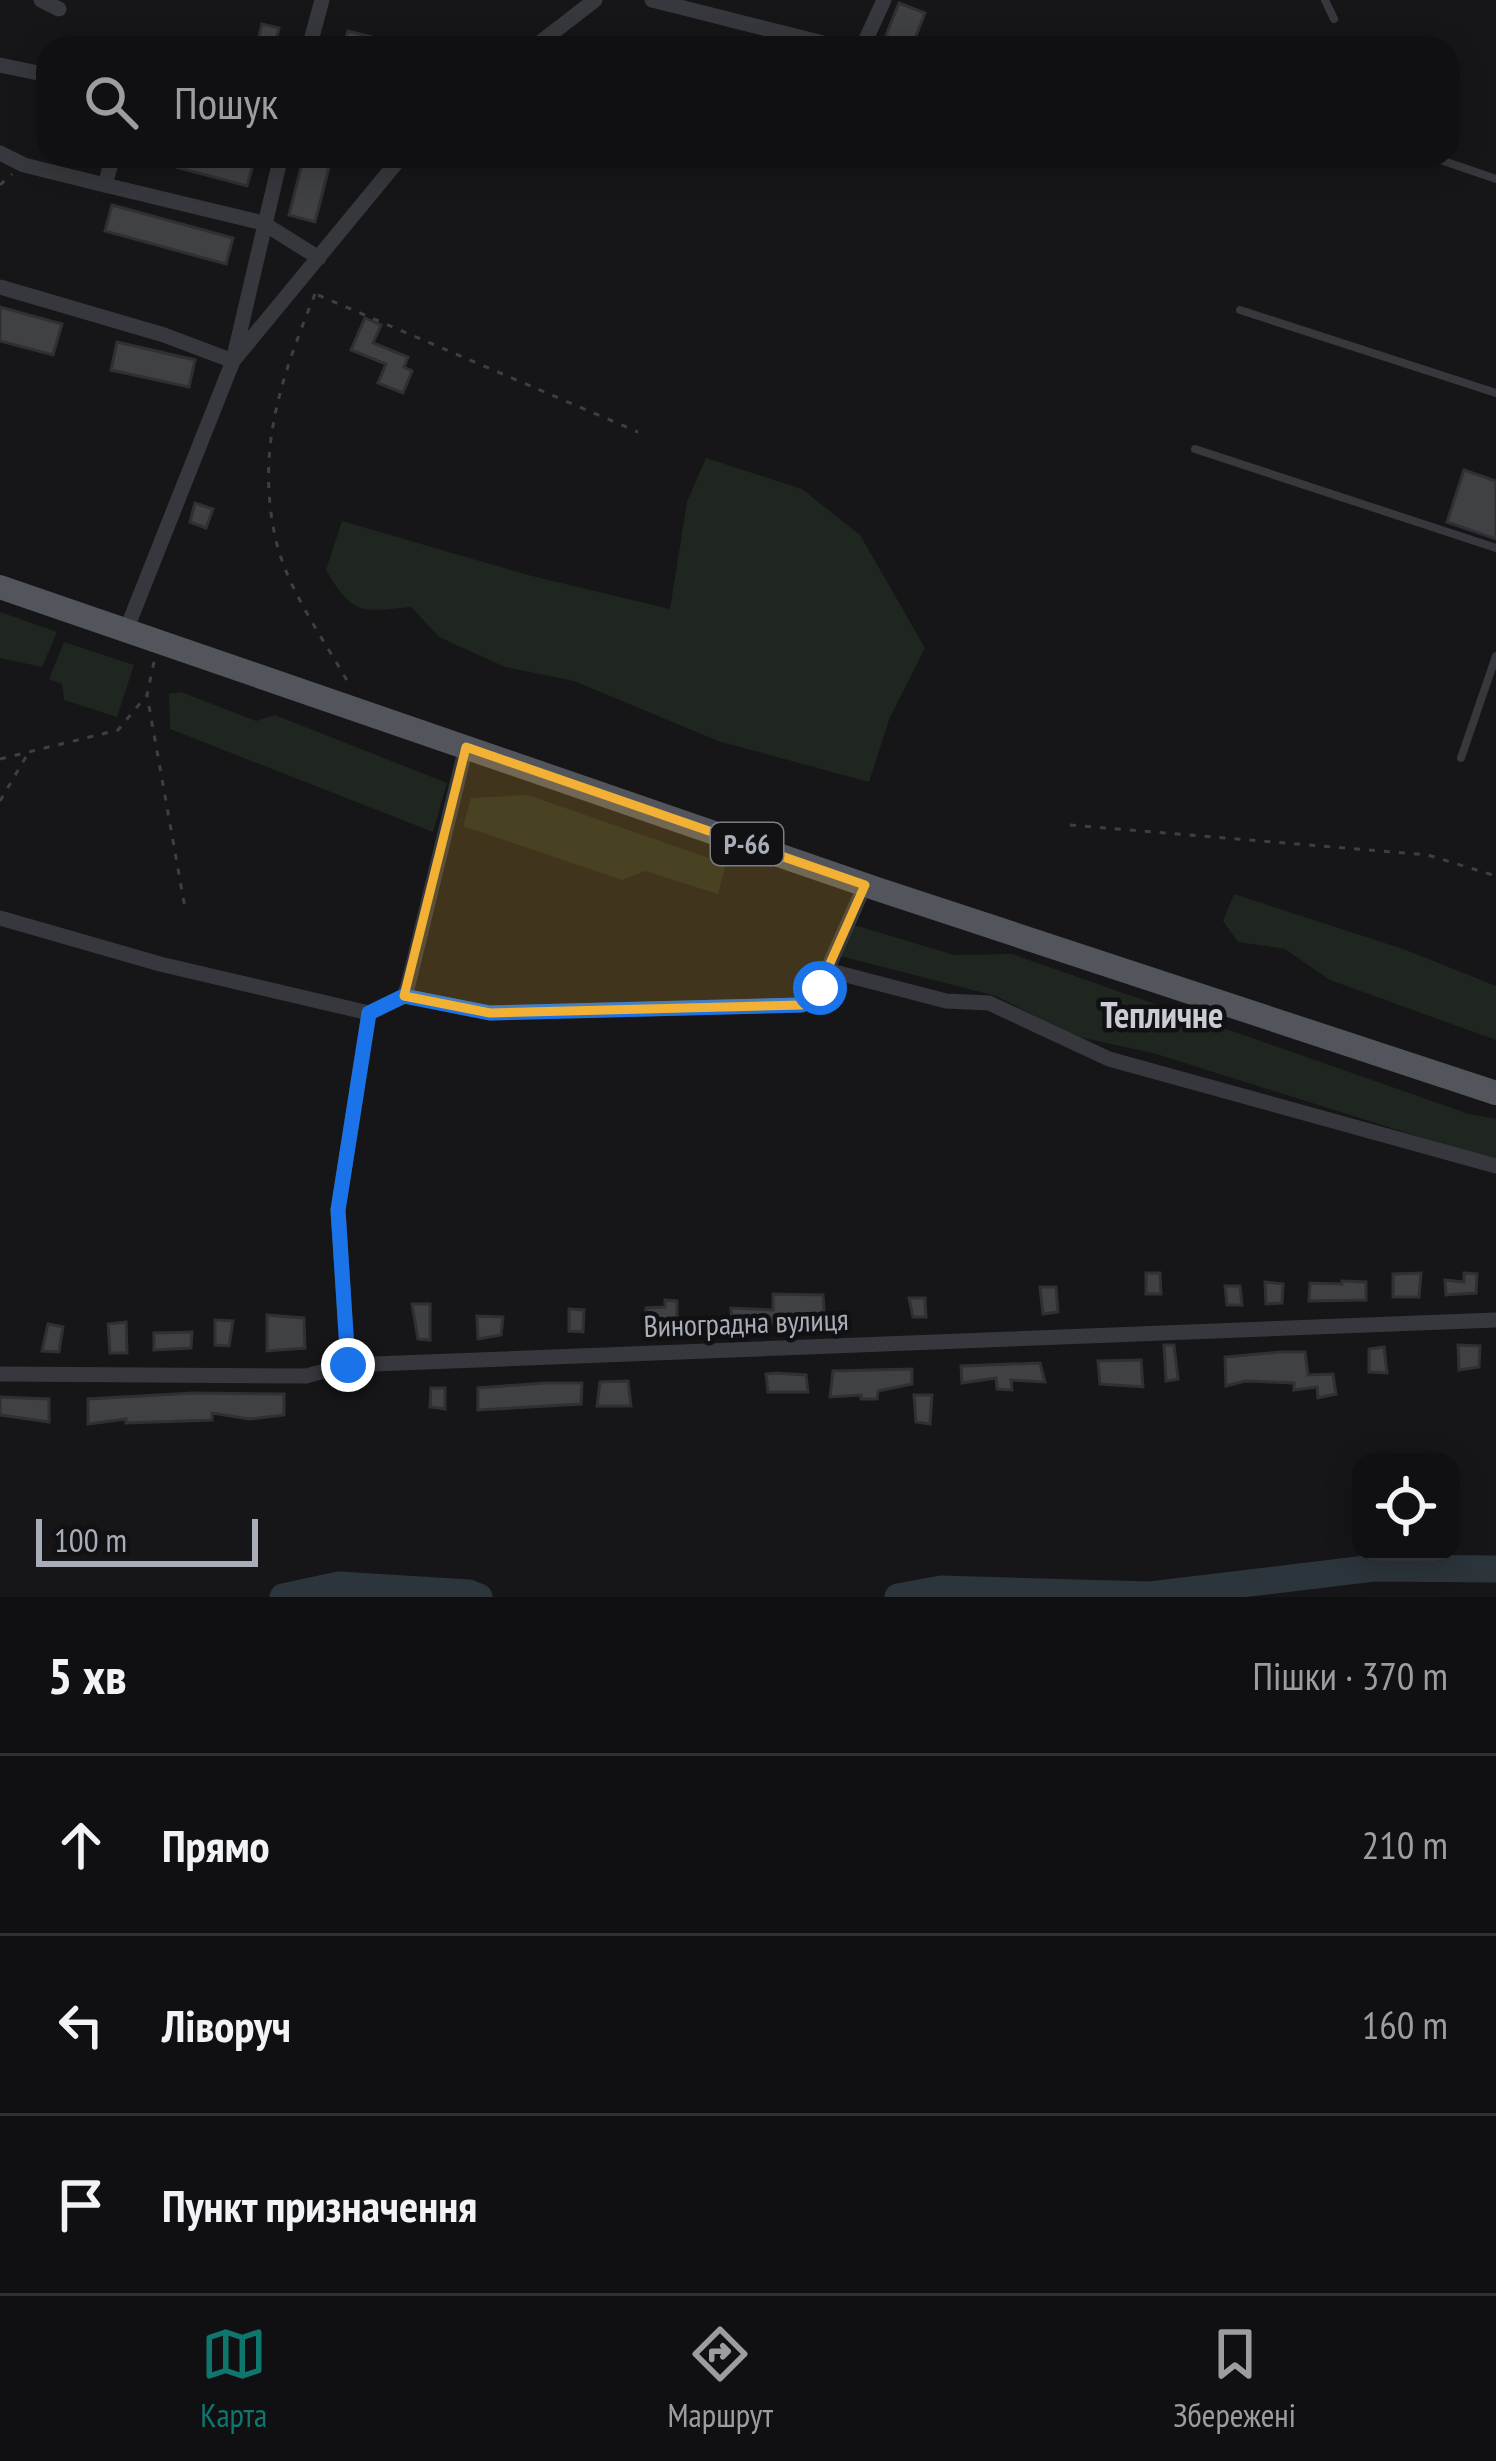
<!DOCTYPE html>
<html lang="uk">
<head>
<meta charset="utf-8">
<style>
  :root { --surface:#101012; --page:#19191b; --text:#f1f3f6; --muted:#9c9d9f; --line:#303032; --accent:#0f766e }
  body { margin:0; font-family:"PT Sans Narrow",sans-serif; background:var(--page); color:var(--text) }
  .controls { position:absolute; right:36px; bottom:36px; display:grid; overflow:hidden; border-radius:24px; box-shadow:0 6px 30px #0003 }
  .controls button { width:108px; height:108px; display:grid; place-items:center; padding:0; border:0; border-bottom:3px solid var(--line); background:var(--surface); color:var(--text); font:60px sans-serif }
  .scale { position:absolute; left:36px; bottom:30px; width:222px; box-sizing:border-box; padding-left:12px; border:6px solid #a8adb8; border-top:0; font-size:33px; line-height:42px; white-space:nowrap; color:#a8adb8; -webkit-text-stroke:9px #111113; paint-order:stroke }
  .stop { position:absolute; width:36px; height:36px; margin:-27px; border:9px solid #1a73e8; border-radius:50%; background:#fff }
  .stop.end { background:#1a73e8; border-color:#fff; box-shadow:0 3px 12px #0008 }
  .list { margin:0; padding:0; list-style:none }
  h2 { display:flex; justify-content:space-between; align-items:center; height:156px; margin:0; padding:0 48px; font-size:51px }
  h2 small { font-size:39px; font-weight:400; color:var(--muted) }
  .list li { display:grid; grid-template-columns:78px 1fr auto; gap:36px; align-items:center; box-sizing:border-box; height:180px; padding:0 48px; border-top:3px solid var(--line) }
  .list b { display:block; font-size:45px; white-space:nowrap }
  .list em { font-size:39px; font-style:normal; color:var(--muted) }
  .icon { flex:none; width:66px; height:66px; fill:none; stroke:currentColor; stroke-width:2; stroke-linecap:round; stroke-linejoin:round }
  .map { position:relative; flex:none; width:1496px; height:1597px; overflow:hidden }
  .search { position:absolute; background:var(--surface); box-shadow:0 6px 30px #0003; left:36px; right:36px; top:36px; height:132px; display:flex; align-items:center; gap:30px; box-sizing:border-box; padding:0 42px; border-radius:36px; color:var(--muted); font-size:45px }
  .sheet { height:696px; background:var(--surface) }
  nav { display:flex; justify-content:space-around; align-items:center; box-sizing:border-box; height:168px; border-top:3px solid var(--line); background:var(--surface); font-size:33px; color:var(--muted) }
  nav a { display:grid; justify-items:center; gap:6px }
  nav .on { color:var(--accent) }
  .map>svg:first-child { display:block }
  .green { fill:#1e261f }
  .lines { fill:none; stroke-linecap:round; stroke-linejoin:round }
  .river { stroke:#2c353c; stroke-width:27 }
  .building { fill:#404145; stroke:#303034; stroke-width:3 }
  .path { stroke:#3d3f44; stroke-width:3; stroke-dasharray:6 9; stroke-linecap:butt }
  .service { stroke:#37383d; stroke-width:8 }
  .minor { stroke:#37383d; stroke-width:15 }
  .primary { stroke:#53555c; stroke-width:24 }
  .route { stroke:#1a73e8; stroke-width:15 }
  .marked { fill:#f2b134; fill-opacity:0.2; stroke:#f2b134; stroke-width:9; stroke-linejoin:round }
  .labels { text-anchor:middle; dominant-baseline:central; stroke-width:9; stroke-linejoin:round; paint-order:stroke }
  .shield { fill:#111113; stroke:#7b7e86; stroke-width:3 }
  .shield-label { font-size:27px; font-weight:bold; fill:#a8adb8 }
  .street-label { font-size:30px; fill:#a8adb8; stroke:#111113 }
  .quarter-label { font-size:36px; font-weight:bold; fill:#c9ccd4; stroke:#111113 }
</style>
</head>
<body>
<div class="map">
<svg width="1496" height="1597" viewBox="0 0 1496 1597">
  <rect width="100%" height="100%" fill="#161618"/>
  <g class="green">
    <path d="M706,458L802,489L860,535L925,648L890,717L869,782L718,741L574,681L505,667L439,637L411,607C361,612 353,616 326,570L342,521L528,575L670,609L687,502Z"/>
    <polygon points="0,612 57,632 42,667 0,658"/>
    <polygon points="64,642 134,665 117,717 64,700 62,684 49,679"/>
    <polygon points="181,692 256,721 275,715 447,783 433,832 170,729 169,694"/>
    <polygon points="528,795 726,864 718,894 645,871 622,880 463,826 471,798"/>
    <polygon points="1234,894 1406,950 1496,986 1496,1040 1330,980 1285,949 1238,942 1223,921"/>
    <polygon points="854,925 954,955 1012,954 1469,1114 1496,1119 1496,1161 1153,1053 1074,1036 996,996 840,956"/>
  </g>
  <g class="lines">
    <g class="river">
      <polyline points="283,1597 339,1585 469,1593 479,1597"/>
      <polyline points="898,1597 941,1589 1150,1595 1374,1568 1496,1569"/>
    </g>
  </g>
  <g class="building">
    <polygon points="899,3 925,13 911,48 881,48"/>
    <polygon points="262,24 279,28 274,48 256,48"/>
    <polygon points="348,31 398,44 398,48 343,48"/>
    <polygon points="150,156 234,156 254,161 247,186 149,160"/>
    <polygon points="304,156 332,156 315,222 289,215"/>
    <polygon points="112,205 233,238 226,264 105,231"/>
    <polygon points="0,307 62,324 53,355 0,341"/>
    <polygon points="365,318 381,325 373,343 408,357 404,367 412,371 403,393 378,383 386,364 351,350"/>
    <polygon points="117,342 195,360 189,387 111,370"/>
    <polygon points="1464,470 1496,481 1496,539 1447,522"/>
    <polygon points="195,503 213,509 206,528 190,522"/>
    <polygon points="1146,1273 1160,1273 1161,1294 1146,1294"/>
    <polygon points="1421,1273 1419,1297 1393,1297 1393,1274"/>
    <polygon points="1464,1273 1477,1274 1476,1293 1446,1295 1445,1280 1464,1282"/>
    <polygon points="1342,1281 1366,1282 1366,1300 1309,1301 1310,1283 1342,1284"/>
    <polygon points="1265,1282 1283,1284 1282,1303 1266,1304"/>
    <polygon points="1225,1286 1240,1286 1242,1305 1227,1305"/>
    <polygon points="1040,1287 1056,1287 1058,1312 1043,1314"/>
    <polygon points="773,1294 823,1295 825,1323 732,1324 731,1308 773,1310"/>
    <polygon points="909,1298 925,1298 926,1317 913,1317"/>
    <polygon points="665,1300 677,1301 677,1331 646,1329 646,1308 665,1307"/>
    <polygon points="412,1304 430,1304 430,1340 418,1339"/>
    <polygon points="569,1309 584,1310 583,1332 569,1331"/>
    <polygon points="267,1315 304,1318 305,1348 267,1351"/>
    <polygon points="477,1316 503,1317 501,1335 478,1339"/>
    <polygon points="215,1320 233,1321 229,1346 215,1345"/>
    <polygon points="126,1322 127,1353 110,1353 108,1324"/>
    <polygon points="48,1324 63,1327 59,1352 42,1351"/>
    <polygon points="192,1332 191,1348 154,1350 154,1333"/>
    <polygon points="1164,1345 1174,1345 1178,1379 1166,1381"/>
    <polygon points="1458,1345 1480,1346 1479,1367 1459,1370"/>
    <polygon points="1384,1347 1387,1373 1369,1372 1369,1349"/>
    <polygon points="1280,1352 1305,1352 1308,1375 1333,1374 1336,1394 1318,1398 1317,1387 1294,1390 1294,1383 1245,1381 1226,1386 1225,1357"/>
    <polygon points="1141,1360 1143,1387 1100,1384 1098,1361"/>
    <polygon points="1040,1363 1045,1382 1011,1380 1012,1390 997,1389 996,1378 962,1383 961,1366"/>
    <polygon points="912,1369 912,1384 878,1391 877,1399 861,1399 861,1395 830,1397 833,1371"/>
    <polygon points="776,1373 806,1375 808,1392 768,1392 766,1374"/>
    <polygon points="628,1381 631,1406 597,1406 600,1382"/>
    <polygon points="545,1383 582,1383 581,1404 478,1410 478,1388"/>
    <polygon points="431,1388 445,1388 445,1409 430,1407"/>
    <polygon points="194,1393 284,1394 284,1415 249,1419 212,1413 212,1420 126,1423 126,1419 88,1424 88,1399"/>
    <polygon points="914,1395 932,1395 930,1424 916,1422"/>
    <polygon points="0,1397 49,1399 49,1422 0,1415"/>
  </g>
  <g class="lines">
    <g class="path">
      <polyline points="0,185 12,174"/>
      <path d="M315,294C282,376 256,447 275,536C286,588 323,638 349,684"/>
      <polyline points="318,295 638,432"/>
      <polyline points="154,662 147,695 185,908"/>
      <polyline points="0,759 118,730 146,696"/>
      <polyline points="0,801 27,755"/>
      <polyline points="1070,825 1428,855 1496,876"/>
    </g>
    <g class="service">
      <polyline points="1325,0 1334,19"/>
      <polyline points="1429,156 1496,179"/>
      <polyline points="1240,310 1496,393"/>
      <polyline points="1195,449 1496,548"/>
      <polyline points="1461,758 1496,656"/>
    </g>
    <g class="minor">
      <polyline points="41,0 59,9"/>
      <polyline points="652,0 843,48"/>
      <polyline points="309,48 322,0"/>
      <polyline points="533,48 595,0"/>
      <polyline points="862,48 884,0"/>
      <polyline points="0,65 48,75"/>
      <polyline points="0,153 24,165 105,185"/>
      <polyline points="113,156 105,185 263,223 319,258"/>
      <polyline points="0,287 164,335 233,361 402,156"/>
      <polyline points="127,628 233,361 281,156"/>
      <polyline points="0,918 160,964 369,1013"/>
      <polyline points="827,970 946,1001 989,1003 1109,1059 1496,1166"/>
      <polyline points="404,996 490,1013 802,1005 819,988 865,885"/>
      <polyline points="348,1365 338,1210 369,1013 404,996 408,985 466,747"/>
      <polyline points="0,1374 306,1376 348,1365 1496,1320"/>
    </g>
    <polyline class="primary" points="0,587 877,889 1496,1093"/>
  </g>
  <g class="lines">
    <polyline class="route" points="348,1365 338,1210 369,1013 404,996 490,1013 802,1005 820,988"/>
  </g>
  <path class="marked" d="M466,747L865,885L819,988L802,1005L490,1013L404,996Z"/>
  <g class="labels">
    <rect class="shield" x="711" y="823" width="72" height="42" rx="9"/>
    <g class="shield-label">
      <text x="747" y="844">Р-66</text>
    </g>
    <g class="street-label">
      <text transform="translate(746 1322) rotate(-2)">Виноградна вулиця</text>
    </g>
    <g class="quarter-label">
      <text x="1162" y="1014">Тепличне</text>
    </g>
  </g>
</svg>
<div class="controls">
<button><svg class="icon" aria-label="locate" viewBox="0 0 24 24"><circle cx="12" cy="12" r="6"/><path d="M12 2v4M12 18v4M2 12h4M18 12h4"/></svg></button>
</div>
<div class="scale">100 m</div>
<div class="stop" style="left:820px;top:988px"></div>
<div class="stop end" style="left:348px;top:1365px"></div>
<div class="search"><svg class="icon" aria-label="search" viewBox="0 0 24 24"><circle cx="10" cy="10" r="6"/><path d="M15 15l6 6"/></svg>Пошук</div>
</div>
<section class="sheet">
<h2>5 хв<small>Пішки · 370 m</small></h2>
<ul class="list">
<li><svg class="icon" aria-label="ahead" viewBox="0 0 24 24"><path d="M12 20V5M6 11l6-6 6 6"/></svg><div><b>Прямо</b></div><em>210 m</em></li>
<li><svg class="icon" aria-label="left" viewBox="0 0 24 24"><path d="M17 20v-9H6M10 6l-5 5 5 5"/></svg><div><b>Ліворуч</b></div><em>160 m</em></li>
<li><svg class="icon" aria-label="arrive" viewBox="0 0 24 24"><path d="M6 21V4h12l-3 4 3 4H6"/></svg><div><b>Пункт призначення</b></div></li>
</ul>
</section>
<nav>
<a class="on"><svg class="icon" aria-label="map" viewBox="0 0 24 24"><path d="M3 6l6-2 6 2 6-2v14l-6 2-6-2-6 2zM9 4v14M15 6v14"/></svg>Карта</a>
<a><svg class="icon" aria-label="directions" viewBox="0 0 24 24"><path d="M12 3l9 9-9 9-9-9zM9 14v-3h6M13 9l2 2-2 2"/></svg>Маршрут</a>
<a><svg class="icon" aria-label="saved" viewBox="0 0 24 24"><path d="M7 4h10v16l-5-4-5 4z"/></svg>Збережені</a>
</nav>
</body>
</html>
